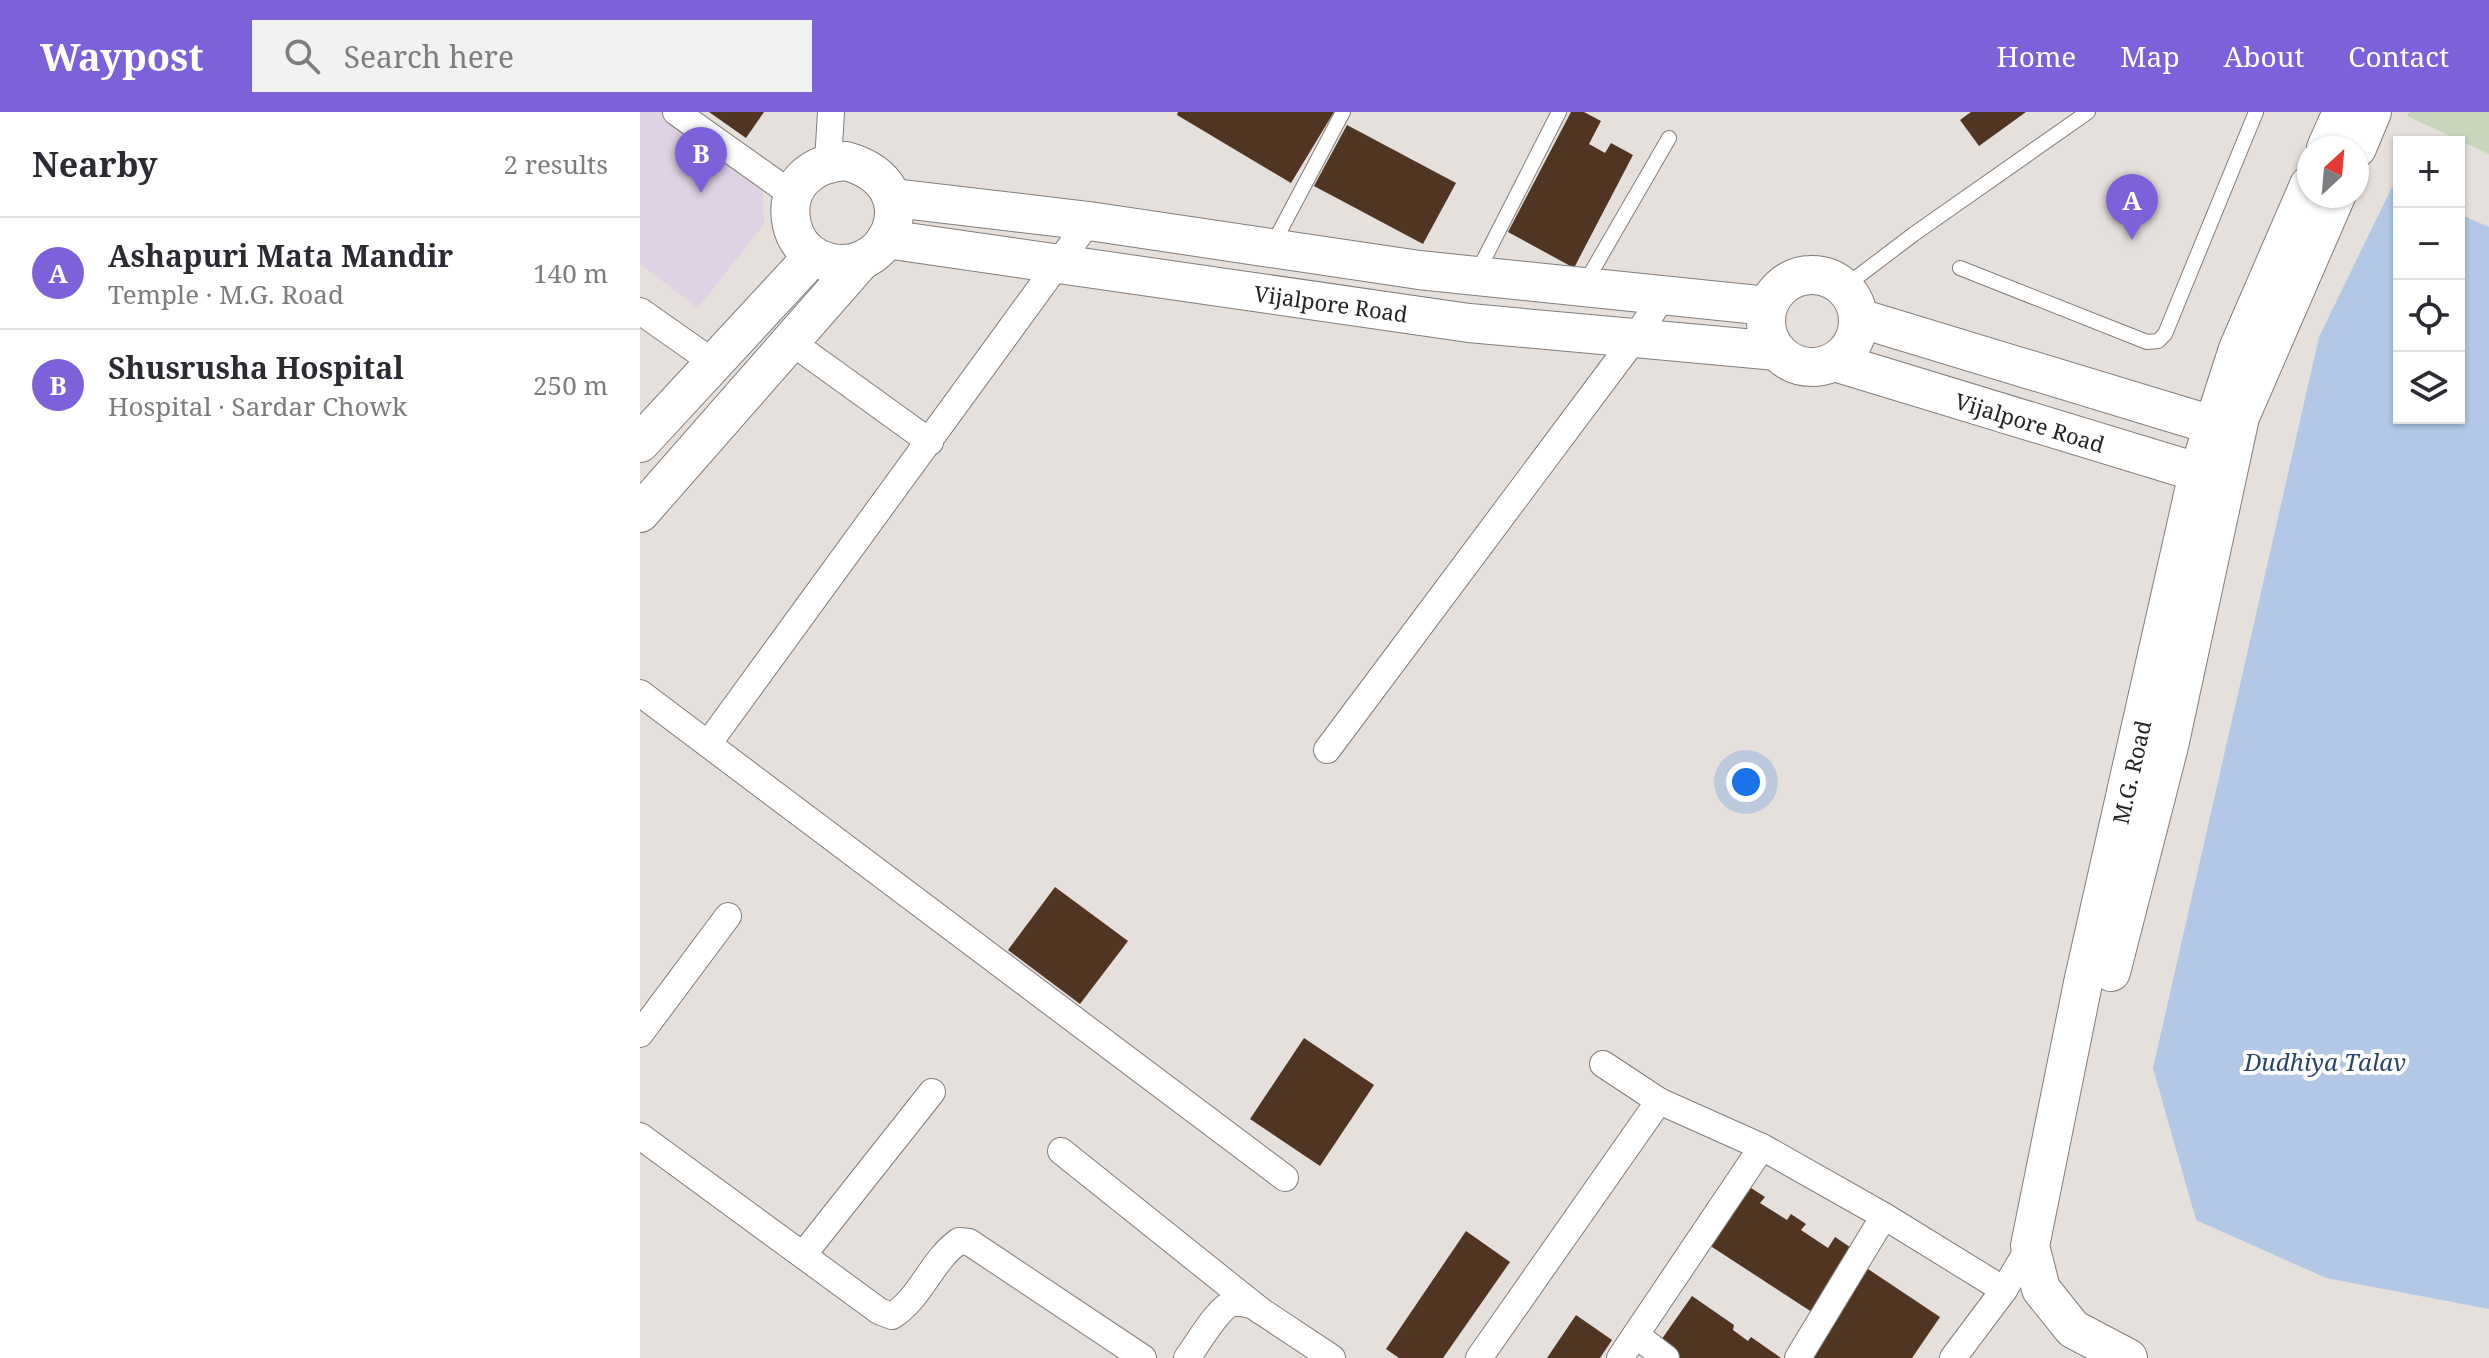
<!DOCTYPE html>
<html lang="en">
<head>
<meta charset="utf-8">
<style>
  :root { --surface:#fff; --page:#f2f2f3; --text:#2b2b33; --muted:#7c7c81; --line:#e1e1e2; --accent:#7c61db }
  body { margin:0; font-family:"Noto Serif",serif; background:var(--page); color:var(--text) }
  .controls { position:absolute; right:24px; top:24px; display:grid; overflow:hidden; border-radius:0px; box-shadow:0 2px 6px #0004 }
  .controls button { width:72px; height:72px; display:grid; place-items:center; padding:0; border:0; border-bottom:2px solid var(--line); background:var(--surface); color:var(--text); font:40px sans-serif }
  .compass { position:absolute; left:1657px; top:24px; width:72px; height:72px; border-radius:50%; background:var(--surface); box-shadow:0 2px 6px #0004; rotate:26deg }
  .you { position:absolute; left:1106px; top:670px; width:28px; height:28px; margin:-20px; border:6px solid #fff; border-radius:50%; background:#1a73e8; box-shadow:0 0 0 12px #1a73e833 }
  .badge { display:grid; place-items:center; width:52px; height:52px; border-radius:50%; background:var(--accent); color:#fff; font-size:26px; font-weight:700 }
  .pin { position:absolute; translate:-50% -66px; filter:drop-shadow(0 2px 4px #0008) }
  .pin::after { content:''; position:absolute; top:42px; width:28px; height:24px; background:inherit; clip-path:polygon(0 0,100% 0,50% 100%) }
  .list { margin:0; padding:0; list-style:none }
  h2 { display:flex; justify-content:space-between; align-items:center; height:104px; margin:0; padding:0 32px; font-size:34px }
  h2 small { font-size:26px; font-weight:400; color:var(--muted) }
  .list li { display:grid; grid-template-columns:52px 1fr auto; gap:24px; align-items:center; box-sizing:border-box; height:112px; padding:0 32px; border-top:2px solid var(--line) }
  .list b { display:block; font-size:30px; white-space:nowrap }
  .list p { margin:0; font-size:26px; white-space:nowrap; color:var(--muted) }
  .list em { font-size:26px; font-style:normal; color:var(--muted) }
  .icon { flex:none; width:44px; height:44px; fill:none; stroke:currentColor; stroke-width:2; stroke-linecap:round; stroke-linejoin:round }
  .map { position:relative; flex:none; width:1849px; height:1246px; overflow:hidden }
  header { display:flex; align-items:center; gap:48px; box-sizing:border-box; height:112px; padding:0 40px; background:var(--accent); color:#fff }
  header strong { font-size:38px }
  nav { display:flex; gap:44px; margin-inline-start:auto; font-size:28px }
  .search { width:560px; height:72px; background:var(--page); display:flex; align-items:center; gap:20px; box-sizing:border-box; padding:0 28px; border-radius:0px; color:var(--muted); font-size:30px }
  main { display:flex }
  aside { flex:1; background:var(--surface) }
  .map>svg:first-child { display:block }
  .medical { fill:#e0d2e5 }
  .green { fill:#c8d5bb }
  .water { fill:#b3c8e7 }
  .building { fill:#503522 }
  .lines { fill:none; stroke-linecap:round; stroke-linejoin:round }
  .lane-casing { stroke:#827d79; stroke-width:16 }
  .street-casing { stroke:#827d79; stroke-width:28 }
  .secondary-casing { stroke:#827d79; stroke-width:40 }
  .lane { stroke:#fff; stroke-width:14 }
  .street { stroke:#fff; stroke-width:26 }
  .secondary { stroke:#fff; stroke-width:38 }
  .labels { text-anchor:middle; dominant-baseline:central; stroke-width:8; stroke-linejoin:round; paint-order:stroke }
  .street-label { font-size:22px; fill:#262422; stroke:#fff }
  .water-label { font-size:24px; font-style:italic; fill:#29456f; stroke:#fff }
</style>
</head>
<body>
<header>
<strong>Waypost</strong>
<div class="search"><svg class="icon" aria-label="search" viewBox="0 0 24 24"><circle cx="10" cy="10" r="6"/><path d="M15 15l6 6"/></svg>Search here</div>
<nav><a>Home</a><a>Map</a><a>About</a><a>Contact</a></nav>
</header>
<main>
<aside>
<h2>Nearby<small>2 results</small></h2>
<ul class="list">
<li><span class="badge">A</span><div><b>Ashapuri Mata Mandir</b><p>Temple · M.G. Road</p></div><em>140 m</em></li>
<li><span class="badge">B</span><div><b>Shusrusha Hospital</b><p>Hospital · Sardar Chowk</p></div><em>250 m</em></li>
</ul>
</aside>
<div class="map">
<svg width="1849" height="1246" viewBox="0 0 1849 1246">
  <rect width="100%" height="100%" fill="#e6e0dc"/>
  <polygon class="medical" points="0,0 55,0 121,50 124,112 58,196 0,152"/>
  <polygon class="green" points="1769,0 1849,0 1849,42 1767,4"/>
  <polygon class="water" points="1752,75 1759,78 1759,306 1819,306 1819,102 1849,115 1849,1197 1686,1166 1556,1108 1513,956 1679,225"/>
  <g class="building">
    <polygon points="69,0 124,0 106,26"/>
    <polygon points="538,0 694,0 651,71 537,3"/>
    <polygon points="931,0 944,0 961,9 949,32 965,41 971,31 993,43 934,156 868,120"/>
    <polygon points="1331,0 1386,0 1339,34 1320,8"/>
    <polygon points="707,13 816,71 783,132 674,74"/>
    <polygon points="415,775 488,829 440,892 368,838"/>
    <polygon points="664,926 734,973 680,1054 610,1007"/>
    <polygon points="1108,1074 1125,1085 1120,1091 1147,1108 1151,1102 1166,1112 1161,1118 1188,1136 1195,1125 1219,1141 1178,1204 1069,1133"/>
    <polygon points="826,1119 870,1150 803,1246 759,1246 746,1237"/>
    <polygon points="1228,1157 1300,1205 1272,1246 1168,1246"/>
    <polygon points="1052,1184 1094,1213 1093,1218 1108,1229 1111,1225 1141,1246 1040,1246 1019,1231"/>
    <polygon points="936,1203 972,1228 960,1246 907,1246"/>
  </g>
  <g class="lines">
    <defs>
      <g id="lane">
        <polyline points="633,132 703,0"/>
        <polyline points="1320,156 1507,230 1518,229 1525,222 1616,0"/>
        <polyline points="836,163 919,0"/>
        <polyline points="944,173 1029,26"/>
        <polyline points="1204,175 1274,122 1448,0"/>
      </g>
      <g id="street">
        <polyline points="36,0 153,83"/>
        <polyline points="188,50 191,0"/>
        <polyline points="0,199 74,251"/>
        <polyline points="150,229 290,330"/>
        <polyline points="0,581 645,1066"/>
        <polyline points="68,632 449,109"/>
        <polyline points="687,638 995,226 1023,184"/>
        <polyline points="0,922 88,804"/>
        <polyline points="963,952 1019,989 1122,1035 1244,1104 1364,1178"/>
        <path d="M0,1024L239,1199L252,1204C281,1186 291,1149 319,1129L329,1130L503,1246"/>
        <polyline points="421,1039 621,1199"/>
        <polyline points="163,1143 292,980"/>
        <polyline points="996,1223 1026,1246"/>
        <path d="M547,1246C557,1233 578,1195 593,1191C599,1190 606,1192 612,1193L692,1246"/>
        <polyline points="839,1246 1019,989"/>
        <polyline points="980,1246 1122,1035"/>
        <polyline points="1158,1246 1244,1104"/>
        <polyline points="1313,1246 1364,1178 1390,1134"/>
      </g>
      <g id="secondary">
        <polyline points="1686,36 1702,0"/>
        <polyline points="1717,36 1732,0"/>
        <path d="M206,49C296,74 244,178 177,146C164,139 155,127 152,113C143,74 171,51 206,49Z"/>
        <polyline points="254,86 449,109 779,158 1128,194"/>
        <polyline points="246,127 829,211 1137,239"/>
        <circle cx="1172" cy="209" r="46"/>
        <polyline points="1219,206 1595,320"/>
        <polyline points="1195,250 1583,368"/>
        <polyline points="0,331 173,144"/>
        <polyline points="0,401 221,149"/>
        <polyline points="1471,860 1529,634 1600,305 1696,84"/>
        <polyline points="1488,1246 1433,1217 1401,1177 1390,1134 1443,871 1558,361 1598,237 1669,73"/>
      </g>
    </defs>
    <use href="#lane" class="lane-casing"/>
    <use href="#street" class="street-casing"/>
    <use href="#secondary" class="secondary-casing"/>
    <use href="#lane" class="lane"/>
    <use href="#street" class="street"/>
    <use href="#secondary" class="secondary"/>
  </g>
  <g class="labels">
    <g class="street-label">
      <text transform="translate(691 191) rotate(8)">Vijalpore Road</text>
      <text transform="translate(1390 310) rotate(17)">Vijalpore Road</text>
      <text transform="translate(1491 660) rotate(-77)">M.G. Road</text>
    </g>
    <g class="water-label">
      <text x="1685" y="949">Dudhiya Talav</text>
    </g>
  </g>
</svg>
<div class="controls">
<button>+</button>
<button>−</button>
<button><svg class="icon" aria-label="locate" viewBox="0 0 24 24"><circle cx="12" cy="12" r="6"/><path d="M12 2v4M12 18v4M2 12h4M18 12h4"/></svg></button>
<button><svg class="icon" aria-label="layers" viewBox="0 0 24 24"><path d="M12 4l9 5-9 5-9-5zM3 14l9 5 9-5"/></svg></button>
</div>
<svg class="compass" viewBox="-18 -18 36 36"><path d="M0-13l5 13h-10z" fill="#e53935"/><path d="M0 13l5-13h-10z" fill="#7c7c81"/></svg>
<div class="you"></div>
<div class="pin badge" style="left:1492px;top:128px">A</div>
<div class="pin badge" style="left:61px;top:81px">B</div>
</div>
</main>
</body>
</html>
